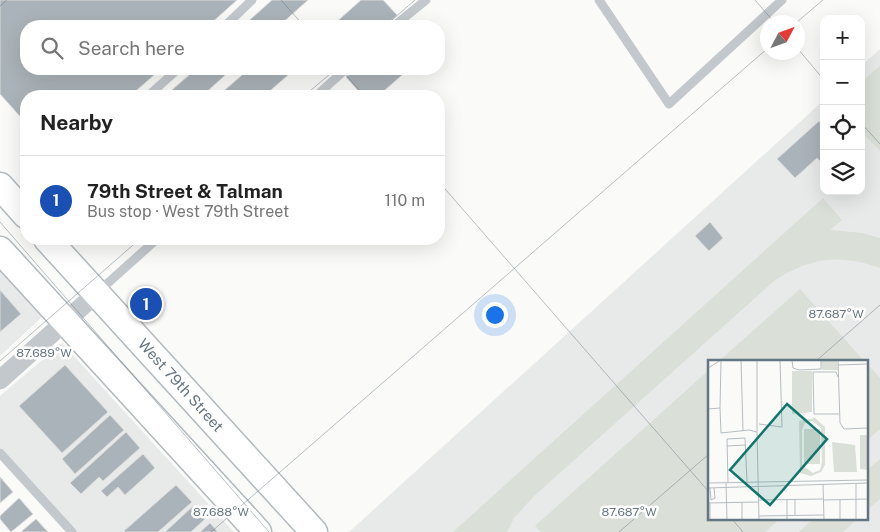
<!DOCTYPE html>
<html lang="en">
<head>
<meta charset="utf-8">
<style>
  :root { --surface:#fff; --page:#f6f6f6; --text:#222; --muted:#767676; --line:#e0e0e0; --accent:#e4572e }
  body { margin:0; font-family:"Public Sans",sans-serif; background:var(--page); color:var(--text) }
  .controls { position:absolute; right:15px; top:15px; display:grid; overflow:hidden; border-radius:10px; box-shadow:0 5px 20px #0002 }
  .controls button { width:45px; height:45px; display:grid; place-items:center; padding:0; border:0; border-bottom:1px solid var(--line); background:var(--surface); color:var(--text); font:25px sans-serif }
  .compass { position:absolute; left:760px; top:15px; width:45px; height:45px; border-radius:50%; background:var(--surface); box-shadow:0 5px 20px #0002; rotate:49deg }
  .you { position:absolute; left:494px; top:314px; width:18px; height:18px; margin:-12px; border:4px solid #fff; border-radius:50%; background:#1a73e8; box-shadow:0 0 0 8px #1a73e833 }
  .badge { display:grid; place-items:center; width:32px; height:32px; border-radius:50%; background:var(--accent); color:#fff; font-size:16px; font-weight:700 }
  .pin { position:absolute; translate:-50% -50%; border:2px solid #fff; box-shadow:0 1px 5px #0006 }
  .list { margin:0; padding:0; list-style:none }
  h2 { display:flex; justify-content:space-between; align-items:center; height:65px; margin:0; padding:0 20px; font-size:21px }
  h2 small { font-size:16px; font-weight:400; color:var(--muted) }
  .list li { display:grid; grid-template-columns:32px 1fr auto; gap:15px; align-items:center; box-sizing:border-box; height:90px; padding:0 20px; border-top:1px solid var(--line) }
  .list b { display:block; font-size:19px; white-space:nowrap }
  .list p { margin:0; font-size:16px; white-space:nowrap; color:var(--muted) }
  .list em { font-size:16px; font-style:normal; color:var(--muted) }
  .icon { flex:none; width:28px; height:28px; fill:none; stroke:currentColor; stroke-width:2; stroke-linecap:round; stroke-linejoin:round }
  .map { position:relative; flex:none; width:880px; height:532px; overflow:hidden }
  .search { position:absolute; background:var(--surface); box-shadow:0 5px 20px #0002; left:20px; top:20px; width:425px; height:55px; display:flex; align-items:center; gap:12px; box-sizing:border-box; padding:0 18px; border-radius:20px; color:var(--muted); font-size:19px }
  .panel { position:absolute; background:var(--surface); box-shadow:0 5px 20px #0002; left:20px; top:90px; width:425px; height:155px; border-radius:20px }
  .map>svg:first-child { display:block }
  .built { fill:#e8e9e9; fill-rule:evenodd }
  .green { fill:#dadfd7 }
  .building { fill:#aab3b9; stroke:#dcdcda }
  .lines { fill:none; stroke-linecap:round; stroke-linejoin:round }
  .secondary-casing { stroke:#b3babf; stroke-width:29 }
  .service { stroke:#c3c8cc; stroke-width:9 }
  .minor { stroke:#c3c8cc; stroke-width:19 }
  .secondary { stroke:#fff; stroke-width:26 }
  .ticks { fill:none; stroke:#657683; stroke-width:1; stroke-opacity:0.45 }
  .labels { text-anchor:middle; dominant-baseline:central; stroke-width:5; stroke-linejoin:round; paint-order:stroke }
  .street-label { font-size:15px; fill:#657683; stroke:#fff }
  .inset-road { fill:none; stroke:#b5bdc2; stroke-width:1 }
  .view { fill:#0f766e; fill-opacity:0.15; stroke:#0f766e; stroke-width:2.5 }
  .inset-edge { fill:none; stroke:#657683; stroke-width:2.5 }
  .ticks-label { font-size:12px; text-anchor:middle; fill:#657683; stroke:#fff; stroke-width:5; stroke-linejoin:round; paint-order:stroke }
</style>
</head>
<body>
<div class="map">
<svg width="880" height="532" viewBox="0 0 880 532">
  <rect width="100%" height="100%" fill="#fafaf8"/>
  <g class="built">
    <path d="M880,49V532H349L824,100V191H861V66ZM709,361H866V518H709Z"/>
    <polygon points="0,271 42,317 0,356"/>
    <polygon points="62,343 234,532 72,532 0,453 0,396"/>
  </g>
  <g class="green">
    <polygon points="880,66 880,151 861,131 861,82"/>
    <path d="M823,198L842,220L830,230L862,233L880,238V268C840,254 810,257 774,281L534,496L514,518L507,532H453Z"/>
    <polygon points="800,289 864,361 719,361"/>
    <polygon points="866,363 880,378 880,429 866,441"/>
    <polygon points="709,370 709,518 781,518 765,532 541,532 535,526"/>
    <polygon points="880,459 880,499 866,511 866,471"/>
    <polygon points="814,518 858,518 843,532 799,532"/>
  </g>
  <g class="building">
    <polygon points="0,0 237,0 208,26 26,26 26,69 161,69 130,96 26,96 26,123 0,94"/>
    <polygon points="272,0 308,0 279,26 243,26"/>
    <polygon points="361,0 383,0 397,15 385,26 332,26"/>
    <polygon points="196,69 232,69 202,96 165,96"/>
    <polygon points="249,69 295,69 264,96 218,96"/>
    <polygon points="356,69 409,69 378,96 363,96 346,77"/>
    <polygon points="819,121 824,127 824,165 817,158 795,178 777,159"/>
    <polygon points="710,222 723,238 709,251 695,236"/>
    <polygon points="0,290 21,314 0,332"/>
    <polygon points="65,365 108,412 62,453 19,406"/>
    <polygon points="110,415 124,430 75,474 62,459"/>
    <polygon points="126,432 140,448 103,481 99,477 81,494 70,483"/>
    <polygon points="143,454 155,468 125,495 118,487 107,497 101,491"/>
    <polygon points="0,477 13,492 0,503"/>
    <polygon points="176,485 192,502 158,532 125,532 124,531"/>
    <polygon points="19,498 33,514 11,532 0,519 0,516"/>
    <polygon points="193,506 205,519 191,532 165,532"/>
    <polygon points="36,519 48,532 22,532 22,531"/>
    <polygon points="210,523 218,532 200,532"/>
  </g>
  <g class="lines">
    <defs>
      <g id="secondary">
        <polyline points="0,186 26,215"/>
        <polyline points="47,239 314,532"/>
        <polyline points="0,250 258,532"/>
      </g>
    </defs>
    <use href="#secondary" class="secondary-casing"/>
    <g class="service">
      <polyline points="599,0 669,104 782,0"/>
      <polyline points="225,26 252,0"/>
      <polyline points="394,26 426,0"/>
      <polyline points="148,96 178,69"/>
      <polyline points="316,96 346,69"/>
      <polyline points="99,291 157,239"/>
      <polyline points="0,453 72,532"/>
    </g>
    <polyline class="minor" points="0,380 97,293"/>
    <use href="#secondary" class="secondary"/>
  </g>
  <path class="ticks" d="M281,0L304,26M755,0L774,22M0,6L7,0M797,22L823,0M385,26L415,0M798,49L824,80M341,69L364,96M304,96L336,69M861,123L880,144M439,182L709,492M0,222L269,532M0,361L140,239M816,361L880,305M731,518L743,532M211,532L768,48M619,532L709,454"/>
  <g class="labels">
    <g class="street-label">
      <text transform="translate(181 385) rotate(48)">West 79th Street</text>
    </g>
  </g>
  <g transform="translate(708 360)">
    <rect width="160" height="160" fill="#fafaf8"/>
    <path d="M113,0H129L130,10H114ZM84,11H104V52L84,54ZM107,58L117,67V105L113,112L103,116L92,113L91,61ZM104,61L113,68L114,102L112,110L105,113L94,105V70L97,63ZM96,69H112V104H96ZM152,75H160V110L152,109ZM124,82L147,85L149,112H126Z" fill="#dadfd7" fill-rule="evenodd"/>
    <path class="inset-road" d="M33,0L35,71M84,0L85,8L91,10L113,9V0M130,0L132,63L136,69L160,68M130,5L160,4M0,8L13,0M130,17L128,12H105L106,54H131M12,48L13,1M0,49L12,48L13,73L41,70L49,72L51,160M51,64L74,67L72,0M49,72V0M19,86L38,85M0,123L160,120M18,123L19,160M20,123L19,79L37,78L39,122M115,124L116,160M148,124V160M0,128L160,123M2,128L3,140L7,138L6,128M79,139V160M87,139V155M51,140L115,139M115,140L160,139M132,140V160M34,142V160M0,143L51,142M2,143V160M51,156L116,155"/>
    <path class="view" d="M79,44L119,79L62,145L22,110Z"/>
    <rect width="160" height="160" class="inset-edge"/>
  </g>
  <g class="ticks-label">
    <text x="836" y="318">87.687°W</text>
    <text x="44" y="357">87.689°W</text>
    <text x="221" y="516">87.688°W</text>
    <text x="629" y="516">87.687°W</text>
  </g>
</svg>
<div class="controls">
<button>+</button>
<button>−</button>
<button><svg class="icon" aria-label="locate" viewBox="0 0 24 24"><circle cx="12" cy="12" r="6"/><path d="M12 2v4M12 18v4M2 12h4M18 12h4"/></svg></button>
<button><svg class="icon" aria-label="layers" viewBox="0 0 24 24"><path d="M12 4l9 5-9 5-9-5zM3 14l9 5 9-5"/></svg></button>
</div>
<svg class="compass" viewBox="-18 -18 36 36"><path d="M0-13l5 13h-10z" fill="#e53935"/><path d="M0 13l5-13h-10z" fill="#767676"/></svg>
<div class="you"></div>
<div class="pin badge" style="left:146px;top:304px;background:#1a4fb4">1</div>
<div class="search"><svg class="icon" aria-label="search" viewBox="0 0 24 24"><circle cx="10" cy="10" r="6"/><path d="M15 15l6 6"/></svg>Search here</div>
<section class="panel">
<h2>Nearby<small></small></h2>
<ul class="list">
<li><span class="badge" style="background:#1a4fb4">1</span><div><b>79th Street &amp; Talman</b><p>Bus stop · West 79th Street</p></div><em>110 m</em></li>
</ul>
</section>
</div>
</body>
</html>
